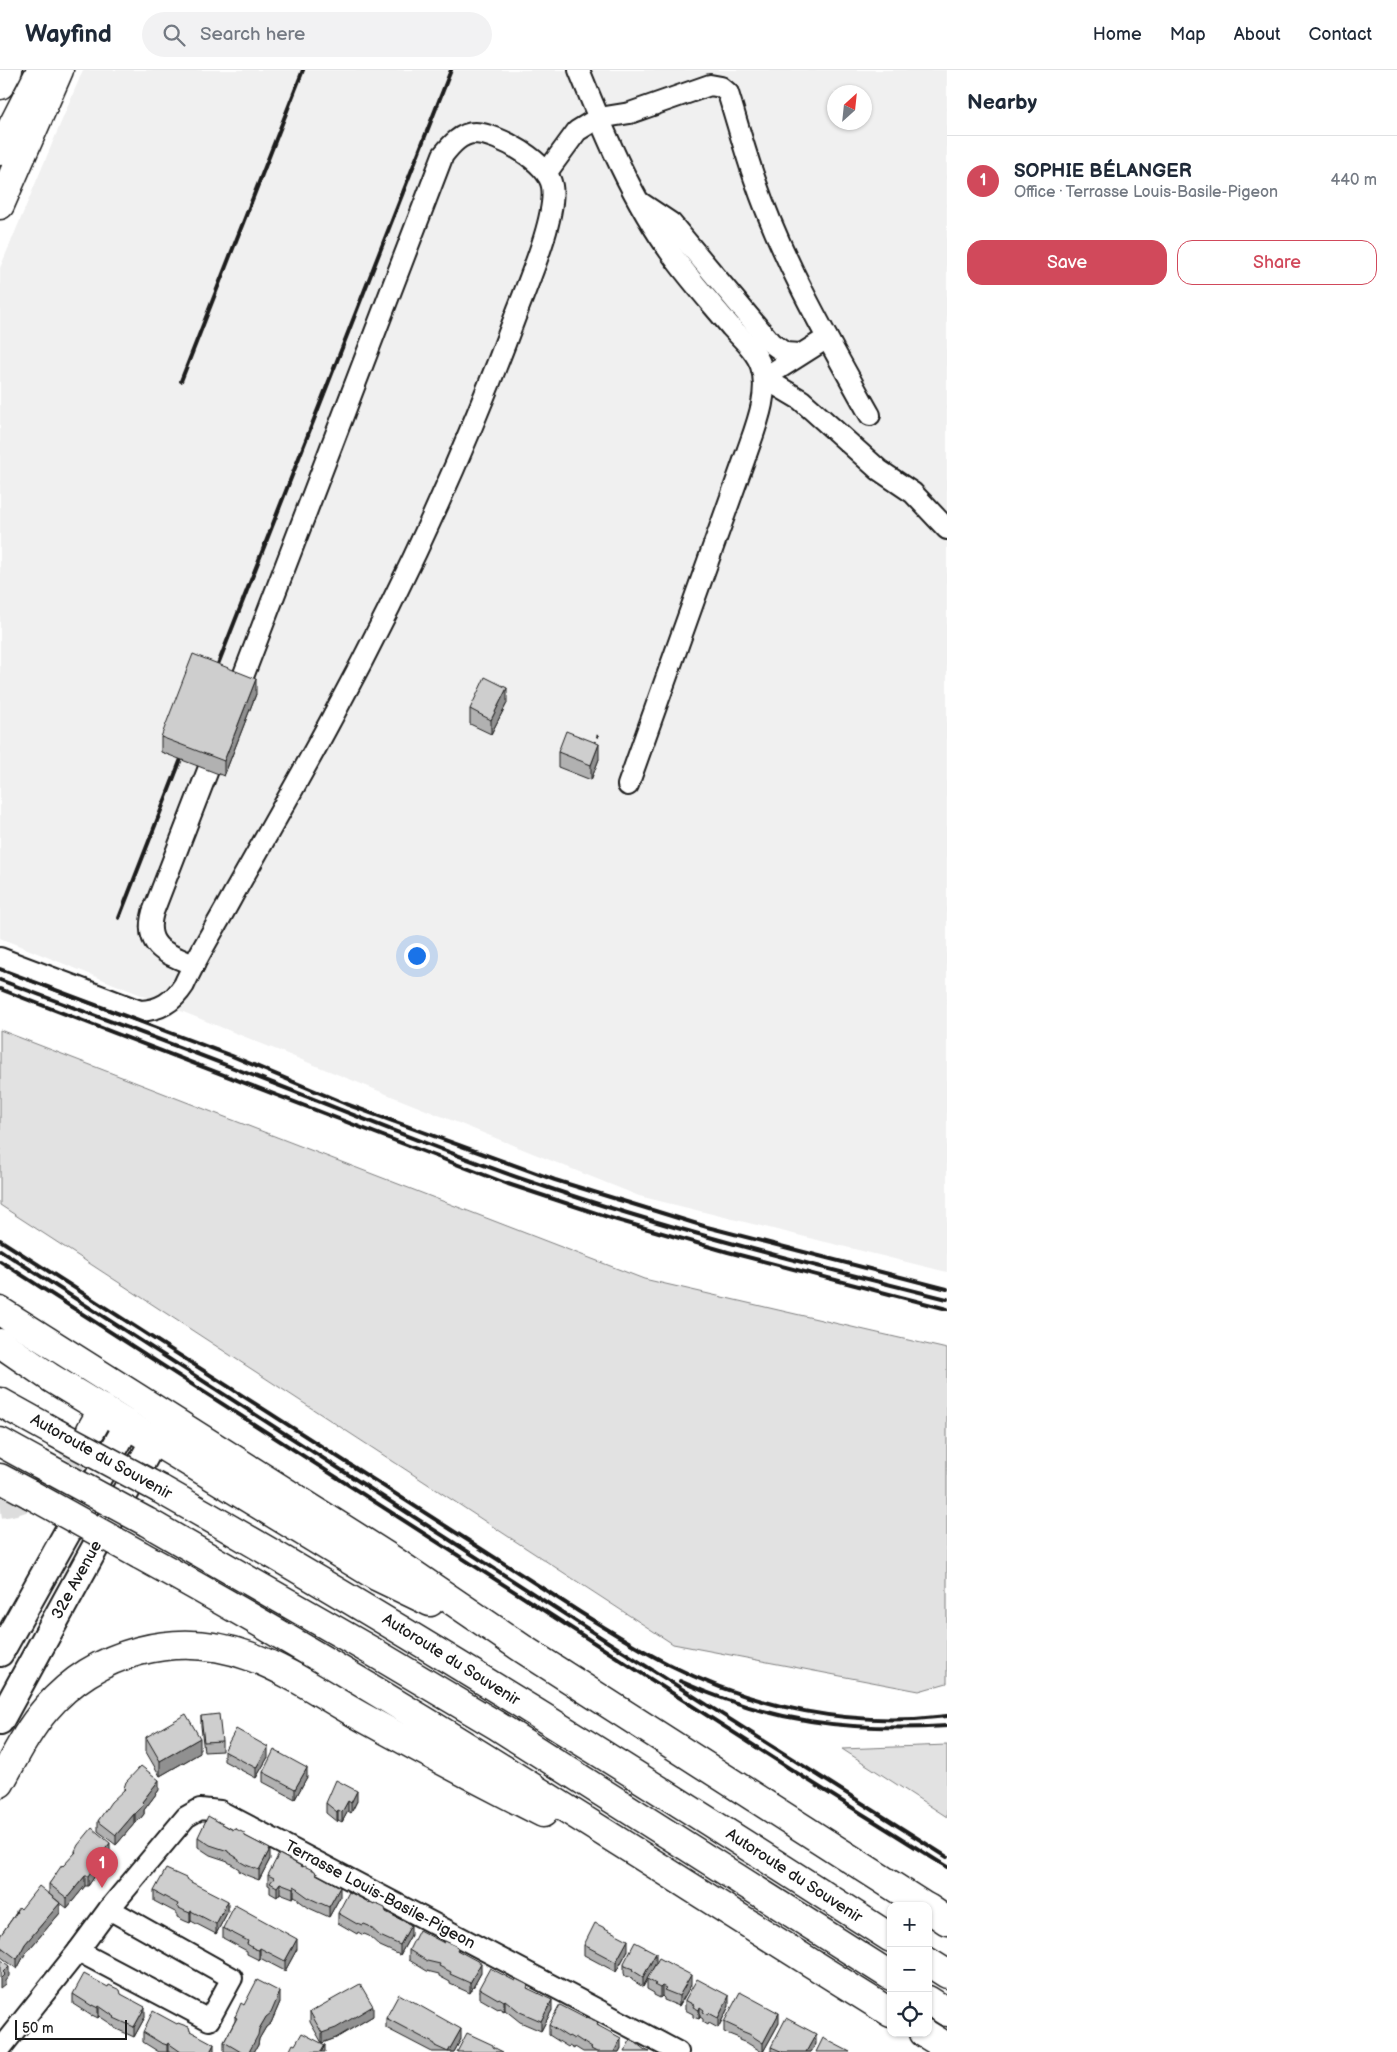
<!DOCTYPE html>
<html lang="en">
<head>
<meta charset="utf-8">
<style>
  :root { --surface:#fff; --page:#f2f2f3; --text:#1f2937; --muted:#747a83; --line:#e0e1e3; --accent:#d1495b }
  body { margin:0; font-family:"Balsamiq Sans",sans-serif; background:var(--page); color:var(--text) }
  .controls { position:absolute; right:15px; bottom:15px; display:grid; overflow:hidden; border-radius:10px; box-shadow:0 1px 4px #0004 }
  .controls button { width:45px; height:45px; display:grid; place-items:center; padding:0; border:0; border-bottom:1px solid var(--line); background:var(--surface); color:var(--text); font:25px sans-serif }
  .compass { position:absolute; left:827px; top:15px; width:45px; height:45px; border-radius:50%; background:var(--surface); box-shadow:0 1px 4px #0004; rotate:27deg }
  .scale { position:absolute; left:15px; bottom:12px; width:112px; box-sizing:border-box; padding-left:5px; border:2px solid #1c1c1c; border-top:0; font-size:14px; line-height:18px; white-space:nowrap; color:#1c1c1c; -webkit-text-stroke:4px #fff; paint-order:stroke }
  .you { position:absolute; left:416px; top:885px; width:18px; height:18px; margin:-12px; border:4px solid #fff; border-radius:50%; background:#1a73e8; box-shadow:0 0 0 8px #1a73e833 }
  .badge { display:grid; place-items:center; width:32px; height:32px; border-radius:50%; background:var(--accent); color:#fff; font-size:16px; font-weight:700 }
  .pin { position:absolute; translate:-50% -41px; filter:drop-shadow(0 1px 2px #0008) }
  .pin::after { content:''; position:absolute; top:26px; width:18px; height:15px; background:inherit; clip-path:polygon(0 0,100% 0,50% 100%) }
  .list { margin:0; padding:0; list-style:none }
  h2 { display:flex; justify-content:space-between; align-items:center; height:65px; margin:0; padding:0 20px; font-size:21px }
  h2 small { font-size:16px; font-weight:400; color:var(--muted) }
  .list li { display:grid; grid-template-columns:32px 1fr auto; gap:15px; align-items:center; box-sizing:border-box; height:90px; padding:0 20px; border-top:1px solid var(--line) }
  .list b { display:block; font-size:19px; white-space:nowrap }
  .list p { margin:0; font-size:16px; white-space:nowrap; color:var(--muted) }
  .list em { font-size:16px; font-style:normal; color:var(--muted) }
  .actions { display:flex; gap:10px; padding:15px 20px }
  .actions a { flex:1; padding:11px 0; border:1px solid var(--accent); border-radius:15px; text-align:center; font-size:18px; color:var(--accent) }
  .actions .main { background:var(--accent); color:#fff }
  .icon { flex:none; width:28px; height:28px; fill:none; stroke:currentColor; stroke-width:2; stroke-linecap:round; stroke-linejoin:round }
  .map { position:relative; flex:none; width:947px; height:1982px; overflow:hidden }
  header { display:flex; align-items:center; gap:30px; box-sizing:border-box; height:70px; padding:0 25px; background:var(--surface); border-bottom:1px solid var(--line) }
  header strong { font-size:24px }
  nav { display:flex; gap:28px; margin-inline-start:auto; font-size:18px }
  .search { width:350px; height:45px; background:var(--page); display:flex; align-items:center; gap:12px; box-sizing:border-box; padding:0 18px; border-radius:28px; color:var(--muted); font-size:19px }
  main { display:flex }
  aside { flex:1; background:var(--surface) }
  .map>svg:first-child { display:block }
  .built { fill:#f0f0f0; fill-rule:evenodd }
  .green { fill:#e2e2e2; stroke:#7f7f7f }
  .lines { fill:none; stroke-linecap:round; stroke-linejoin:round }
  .highway-tunnel { stroke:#ddd; stroke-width:28; stroke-dasharray:28 14; stroke-linecap:butt }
  .minor-casing { stroke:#1c1c1c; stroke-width:24 }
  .major-casing { stroke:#1c1c1c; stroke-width:30 }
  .highway-casing { stroke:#1c1c1c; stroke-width:31 }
  .path { stroke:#1c1c1c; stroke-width:2.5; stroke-dasharray:4 4; stroke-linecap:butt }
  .minor { stroke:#fff; stroke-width:20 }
  .major { stroke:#fff; stroke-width:26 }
  .highway { stroke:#fff; stroke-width:28 }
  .rail { stroke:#1c1c1c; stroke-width:4 }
  .highway-bridge-casing { stroke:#1c1c1c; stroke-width:31; stroke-linecap:butt }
  .highway-bridge { stroke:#fff; stroke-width:28 }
  .wall { fill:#b1b1b1; stroke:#1c1c1c }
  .shaded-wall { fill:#909090; stroke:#1c1c1c }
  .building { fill:#cecece; stroke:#1c1c1c }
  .labels { text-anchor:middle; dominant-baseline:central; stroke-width:4.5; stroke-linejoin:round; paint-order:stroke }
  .street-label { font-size:16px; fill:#1c1c1c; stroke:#fff }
</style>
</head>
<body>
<header>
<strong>Wayfind</strong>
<div class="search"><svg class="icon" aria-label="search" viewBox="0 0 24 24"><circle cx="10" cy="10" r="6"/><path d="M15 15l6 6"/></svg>Search here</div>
<nav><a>Home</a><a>Map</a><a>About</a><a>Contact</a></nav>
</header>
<main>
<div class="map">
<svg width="947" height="1982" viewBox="0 0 947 1982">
  <rect width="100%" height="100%" fill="#fff"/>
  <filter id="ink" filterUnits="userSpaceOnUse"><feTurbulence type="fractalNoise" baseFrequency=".02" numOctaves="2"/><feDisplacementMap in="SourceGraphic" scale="10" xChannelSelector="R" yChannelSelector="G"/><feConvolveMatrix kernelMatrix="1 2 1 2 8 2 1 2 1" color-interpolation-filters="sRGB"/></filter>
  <g filter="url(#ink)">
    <path class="built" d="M83,0H947V1202L639,1126L0,868V198ZM834,22H864V52H834Z"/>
    <g class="green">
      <polygon points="0,960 644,1209 947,1279 947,1613 919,1621 673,1574 0,1135"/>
      <polygon points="947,1675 947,1747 842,1679"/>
    </g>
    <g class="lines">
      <path class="highway-tunnel" d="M0,1434C44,1428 72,1398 91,1360"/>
      <defs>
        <g id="minor">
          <path d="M579,0C605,64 632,130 673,186C691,211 712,234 731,257C742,269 756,281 761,296C770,323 756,356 747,382L628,715"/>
          <path d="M547,102L577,61L590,53L599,48L630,43L710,15L721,17L728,23C737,52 745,82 755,110C783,192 828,270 870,345"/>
          <polyline points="641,133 671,153 771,273 785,283 801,284"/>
          <polyline points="764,308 801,330 879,400 913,423 947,459"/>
          <polyline points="764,308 827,268"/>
          <path d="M0,888L140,941C160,940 173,932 184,915C198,884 217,855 233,825C267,765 301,706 333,646C404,515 467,378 518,239C529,210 557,145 552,116C548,92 499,64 475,63C461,63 451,75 443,85L239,617"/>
          <path d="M194,895C167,884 143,877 153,842L208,700"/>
          <polyline points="78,1881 209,1950 232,1908 109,1839"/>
          <polyline points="0,1979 78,1881 109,1839 186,1747 200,1739 220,1741 678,1982"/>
        </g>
        <g id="major">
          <polyline points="0,1583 128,1354"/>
          <polyline points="0,1651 154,1370"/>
        </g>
        <g id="highway">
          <polyline points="0,15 8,0"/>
          <polyline points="0,81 39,4"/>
          <polyline points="0,135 59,0"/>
          <polyline points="0,1241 391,1489 523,1579 924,1836"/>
          <polyline points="0,1273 51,1308 378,1507 430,1532"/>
          <polyline points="0,1332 54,1362"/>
          <polyline points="91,1360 103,1339"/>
          <polyline points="0,1372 40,1394"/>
          <polyline points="0,1408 30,1424"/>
          <path d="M160,1419C409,1560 650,1713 891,1868"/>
          <polyline points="147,1452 375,1583 496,1655 891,1906"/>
          <path d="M140,1485C397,1626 642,1788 891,1943"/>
          <path d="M0,1713C14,1688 27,1661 46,1639C96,1581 176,1560 249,1586C288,1600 326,1627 362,1647C422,1680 482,1712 543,1743"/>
          <polyline points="928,1838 947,1851"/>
          <polyline points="928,1892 947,1904"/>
          <polyline points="928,1930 947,1942"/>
          <polyline points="924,1963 947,1977"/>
        </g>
      </defs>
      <use href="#minor" class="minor-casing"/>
      <use href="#major" class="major-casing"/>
      <use href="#highway" class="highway-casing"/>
      <polyline class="path" points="594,675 598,665"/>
      <use href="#minor" class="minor"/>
      <use href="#major" class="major"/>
      <use href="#highway" class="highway"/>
      <g class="rail">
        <polyline points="181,311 303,0"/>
        <polyline points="213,607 451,0"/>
        <polyline points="119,848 181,689"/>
        <polyline points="0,899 232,986 346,1034 555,1110 707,1157 947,1219"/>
        <path d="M0,910C77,939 154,967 231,997C331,1035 429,1077 531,1112C668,1159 807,1194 947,1229"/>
        <polyline points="0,919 508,1114 617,1150 728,1182 947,1239"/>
        <path d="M0,1170L578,1541C608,1560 638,1579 670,1595C755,1638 852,1658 947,1646"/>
        <polyline points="0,1180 608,1572 947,1787"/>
        <polyline points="0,1191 792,1700 947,1797"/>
        <path d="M680,1611C770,1652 849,1662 947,1656"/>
      </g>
      <defs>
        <g id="highway-bridge">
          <polyline points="54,1362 160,1419"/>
          <polyline points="40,1394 147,1452"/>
          <polyline points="30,1424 140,1485"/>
        </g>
      </defs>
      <use href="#highway-bridge" class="highway-bridge-casing"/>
      <use href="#highway-bridge" class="highway-bridge"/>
    </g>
    <g class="wall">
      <polygon points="256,624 224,706 161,682 161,667"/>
      <polygon points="507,633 491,664 470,654 470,639"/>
      <polygon points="558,682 599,689 591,710 558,697"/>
      <polygon points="201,1646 222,1671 222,1681 204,1682 201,1656"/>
      <polygon points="146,1667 200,1683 160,1706 146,1682"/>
      <polygon points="224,1681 268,1687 256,1708 224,1691"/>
      <polygon points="263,1702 307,1707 295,1729 263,1712"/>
      <polygon points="124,1718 159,1720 144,1740 144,1744 140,1749 135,1754 134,1754 116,1775 98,1761 98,1751 124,1721"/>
      <polygon points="357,1731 351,1743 348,1741 342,1752 338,1750 337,1752 326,1743 326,1733"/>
      <polygon points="245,1766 270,1789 259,1810 246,1805 239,1801 239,1799 228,1792 228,1791 210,1785 198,1777 198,1767"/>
      <polygon points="75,1781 110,1783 95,1803 95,1806 88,1816 85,1816 67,1838 49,1824 49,1814 63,1796 75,1784"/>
      <polygon points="316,1804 340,1827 329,1847 309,1838 298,1830 298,1828 294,1826 293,1828 280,1823 277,1827 270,1823 270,1816 268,1815 268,1805"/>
      <polygon points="191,1812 228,1841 216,1864 191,1851 190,1853 185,1851 177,1847 177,1843 154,1831 154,1821"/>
      <polygon points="21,1839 60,1843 25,1884 17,1899 0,1886 0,1866 16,1843 16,1841"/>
      <polygon points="386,1842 411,1865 400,1885 380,1876 369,1866 364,1864 363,1865 358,1862 357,1864 338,1853 338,1843"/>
      <polygon points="223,1858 297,1879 285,1901 260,1888 259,1890 247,1884 247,1881 223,1868"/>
      <polygon points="584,1875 628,1880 616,1902 584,1885"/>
      <polygon points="409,1880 458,1880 481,1903 470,1923 450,1914 450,1912 439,1906 439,1904 427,1901 409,1890"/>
      <polygon points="624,1893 656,1893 691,1915 679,1936 664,1930 664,1928 662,1926 660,1928 654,1925 654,1923 647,1919 647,1909 643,1917 632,1910 632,1908 625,1906 624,1903"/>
      <polygon points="479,1918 528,1918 552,1940 541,1961 520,1952 505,1940 504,1941 499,1938 498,1939 479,1928"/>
      <polygon points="73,1924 121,1924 145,1947 134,1967 114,1958 114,1956 99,1946 98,1948 92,1945 92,1946 73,1934"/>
      <polygon points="685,1930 729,1936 718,1958 709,1953 708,1955 703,1952 703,1949 700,1947 699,1949 693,1947 693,1944 685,1940"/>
      <polygon points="280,1932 271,1953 266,1957 259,1969 258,1975 254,1982 224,1982 224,1972 235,1951 235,1947 244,1935"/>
      <polygon points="310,1942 373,1946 336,1968 322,1973 310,1952"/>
      <polygon points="386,1948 461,1969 454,1982 432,1982 386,1958"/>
      <polygon points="724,1952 779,1953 763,1982 762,1982 749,1974 739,1970 739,1968 724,1962"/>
      <polygon points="549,1955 598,1955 621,1978 619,1982 583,1982 575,1977 574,1979 569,1976 568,1977 549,1965"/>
      <polygon points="190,1961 214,1982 159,1982 143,1972 143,1962"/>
      <polygon points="816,1974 811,1982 771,1982 771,1977"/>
    </g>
    <g class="shaded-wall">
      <polygon points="256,609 256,624 224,706 224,691"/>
      <polygon points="507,618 507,633 491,664 491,650"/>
      <polygon points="599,674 599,689 591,710 591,695"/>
      <polygon points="200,1668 200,1683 160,1706 160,1691"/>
      <polygon points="268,1677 268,1687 256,1708 256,1698"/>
      <polygon points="307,1698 307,1707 295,1729 295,1719"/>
      <polygon points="159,1710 159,1720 144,1740 144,1744 140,1749 135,1754 135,1744 142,1732"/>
      <polygon points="357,1721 357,1731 351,1743 351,1733"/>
      <polygon points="348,1731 348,1741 342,1752 342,1742"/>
      <polygon points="338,1740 338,1750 337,1752 337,1742"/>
      <polygon points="134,1744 134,1754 116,1775 116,1765"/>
      <polygon points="110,1773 110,1783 95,1803 95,1806 88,1816 88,1806 93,1795"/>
      <polygon points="270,1779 270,1789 259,1810 259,1800"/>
      <polygon points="85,1806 85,1816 67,1838 67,1828"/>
      <polygon points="280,1813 280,1823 277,1827 277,1817"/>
      <polygon points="294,1816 294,1826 293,1828 293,1818"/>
      <polygon points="340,1817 340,1827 329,1847 329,1837"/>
      <polygon points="228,1831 228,1841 216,1864 216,1854"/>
      <polygon points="60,1833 60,1843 25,1884 17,1899 17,1889 25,1874"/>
      <polygon points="191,1841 191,1851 190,1853 190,1843"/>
      <polygon points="411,1855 411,1865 400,1885 400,1875"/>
      <polygon points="297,1869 297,1879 285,1901 285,1891"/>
      <polygon points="628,1870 628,1880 616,1902 616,1892"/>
      <polygon points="260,1878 260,1888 259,1890 259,1880"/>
      <polygon points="656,1883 656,1893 643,1917 643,1907"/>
      <polygon points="481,1893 481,1903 470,1923 470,1913"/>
      <polygon points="9,1896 9,1906 5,1911 5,1914 0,1918 0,1909 3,1902"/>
      <polygon points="691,1905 691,1915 679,1936 679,1926"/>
      <polygon points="662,1916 662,1926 660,1928 660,1918"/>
      <polygon points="280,1922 280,1932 271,1953 266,1957 259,1969 258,1975 254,1982 249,1982 259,1959"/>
      <polygon points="729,1926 729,1936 718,1958 718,1948"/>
      <polygon points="505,1930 505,1940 504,1941 504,1931"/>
      <polygon points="552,1930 552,1940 541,1961 541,1951"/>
      <polygon points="99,1936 99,1946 98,1948 98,1938"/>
      <polygon points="373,1936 373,1946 336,1968 322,1973 322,1963"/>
      <polygon points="145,1937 145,1947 134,1967 134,1957"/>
      <polygon points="700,1937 700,1947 699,1949 699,1940"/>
      <polygon points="779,1943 779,1953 763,1982 763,1973"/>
      <polygon points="461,1959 461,1969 454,1982 448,1982"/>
      <polygon points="816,1964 816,1974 811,1982 806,1982"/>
      <polygon points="621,1968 621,1978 619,1982 614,1982"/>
      <polygon points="168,1973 168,1982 167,1982 167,1975"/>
      <polygon points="214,1974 214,1982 210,1982"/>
      <polygon points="325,1975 325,1982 321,1982"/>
    </g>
    <g class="building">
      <polygon points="193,584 256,609 224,691 161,667"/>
      <polygon points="485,607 507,618 491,650 470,639"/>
      <polygon points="566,661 599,674 591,695 558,682"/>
      <polygon points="186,1644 200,1668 160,1691 146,1667"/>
      <polygon points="219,1644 222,1671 204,1672 201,1646"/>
      <polygon points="236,1659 268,1677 256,1698 224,1681"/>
      <polygon points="274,1680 307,1698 295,1719 263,1702"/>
      <polygon points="141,1696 159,1710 142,1732 144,1734 140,1739 135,1744 134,1744 116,1765 98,1751 111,1732 125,1719 124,1718 126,1712"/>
      <polygon points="336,1710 357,1721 351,1733 348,1731 342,1742 338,1740 337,1742 326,1733"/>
      <polygon points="208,1746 233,1760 234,1758 244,1763 245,1766 270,1779 259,1800 246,1795 239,1791 239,1789 228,1782 228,1781 210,1775 198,1767"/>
      <polygon points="92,1758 110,1773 93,1795 95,1796 88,1806 85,1806 67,1828 49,1814 62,1795 63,1796 76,1782 75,1781 78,1775"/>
      <polygon points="279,1784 303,1797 304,1796 315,1801 316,1804 340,1817 329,1837 309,1828 298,1820 299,1819 294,1816 293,1818 280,1813 277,1817 270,1813 274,1808 268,1805"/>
      <polygon points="166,1799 186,1808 191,1812 228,1831 216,1854 191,1841 190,1843 185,1841 177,1837 178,1834 154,1821"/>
      <polygon points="39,1816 60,1833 25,1874 17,1889 0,1876 0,1866 17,1842 16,1841 19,1837 21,1839"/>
      <polygon points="349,1822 374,1835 374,1833 385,1838 386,1842 411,1855 400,1875 380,1866 369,1856 364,1854 363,1855 358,1853 357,1854 338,1843"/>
      <polygon points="235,1835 297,1869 285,1891 260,1878 259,1880 255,1879 247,1874 248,1871 223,1858"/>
      <polygon points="595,1853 628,1870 616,1892 584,1875"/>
      <polygon points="419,1860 444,1873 445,1871 456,1876 458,1878 457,1880 481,1893 470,1913 450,1904 451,1902 439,1896 440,1894 427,1891 409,1880"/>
      <polygon points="635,1872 656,1883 643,1907 632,1900 633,1899 625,1896 624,1893"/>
      <polygon points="659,1888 691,1905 679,1926 664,1920 666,1918 662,1916 660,1918 654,1915 656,1914 647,1909"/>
      <polygon points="0,1889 9,1896 3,1902 5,1904 0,1909"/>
      <polygon points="490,1898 515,1911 516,1909 526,1914 528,1916 527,1918 552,1930 541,1951 520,1942 505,1930 504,1931 499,1928 498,1929 479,1918"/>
      <polygon points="84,1904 108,1917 109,1915 120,1920 121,1924 145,1937 134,1957 114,1948 115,1947 99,1936 98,1938 92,1935 92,1936 73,1924"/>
      <polygon points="697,1909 729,1926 718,1948 709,1943 708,1945 703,1942 704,1940 700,1937 699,1940 693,1937 694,1935 685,1930"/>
      <polygon points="257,1910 280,1922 271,1943 266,1947 259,1959 258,1965 249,1982 241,1982 224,1972 237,1948 235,1947 241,1933 244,1935"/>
      <polygon points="360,1914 373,1936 336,1958 322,1963 310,1942"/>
      <polygon points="740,1922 779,1943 763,1973 749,1964 739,1960 739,1959 724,1952"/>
      <polygon points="399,1924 461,1959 448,1982 435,1976 435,1974 386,1948"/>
      <polygon points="560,1935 585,1948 586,1947 596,1951 598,1953 597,1955 621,1968 614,1982 597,1982 591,1979 592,1978 575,1967 574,1969 569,1966 568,1967 549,1955"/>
      <polygon points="153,1941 177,1954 178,1953 189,1957 190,1961 214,1974 210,1982 181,1982 168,1973 167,1975 161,1973 143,1962"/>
      <polygon points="786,1948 816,1964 806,1982 783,1982 771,1977"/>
      <polygon points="302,1963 325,1975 321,1982 289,1982 293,1974 295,1975"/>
      <polygon points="467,1963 493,1975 493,1977 503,1982 457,1982"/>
      <polygon points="823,1968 850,1982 816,1982"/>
      <polygon points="631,1969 645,1980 650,1982 624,1982"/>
    </g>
  </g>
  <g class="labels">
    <g class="street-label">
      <text transform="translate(101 1387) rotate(29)">Autoroute du Souvenir</text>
      <text transform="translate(77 1510) rotate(-61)">32e Avenue</text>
      <text transform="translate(451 1590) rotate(32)">Autoroute du Souvenir</text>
      <text transform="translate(794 1806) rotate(33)">Autoroute du Souvenir</text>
      <text transform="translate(380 1825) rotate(28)">Terrasse Louis-Basile-Pigeon</text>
    </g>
  </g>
</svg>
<div class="controls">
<button>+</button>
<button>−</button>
<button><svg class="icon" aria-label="locate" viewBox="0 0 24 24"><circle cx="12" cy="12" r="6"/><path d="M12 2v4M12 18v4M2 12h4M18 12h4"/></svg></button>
</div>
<svg class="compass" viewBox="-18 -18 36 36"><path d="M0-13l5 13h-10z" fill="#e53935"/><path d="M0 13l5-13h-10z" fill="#747a83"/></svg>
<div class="scale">50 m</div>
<div class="you"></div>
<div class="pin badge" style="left:102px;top:1818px">1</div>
</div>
<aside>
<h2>Nearby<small></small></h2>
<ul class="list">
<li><span class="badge">1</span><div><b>SOPHIE BÉLANGER</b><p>Office · Terrasse Louis-Basile-Pigeon</p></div><em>440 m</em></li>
</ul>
<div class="actions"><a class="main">Save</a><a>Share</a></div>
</aside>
</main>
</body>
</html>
